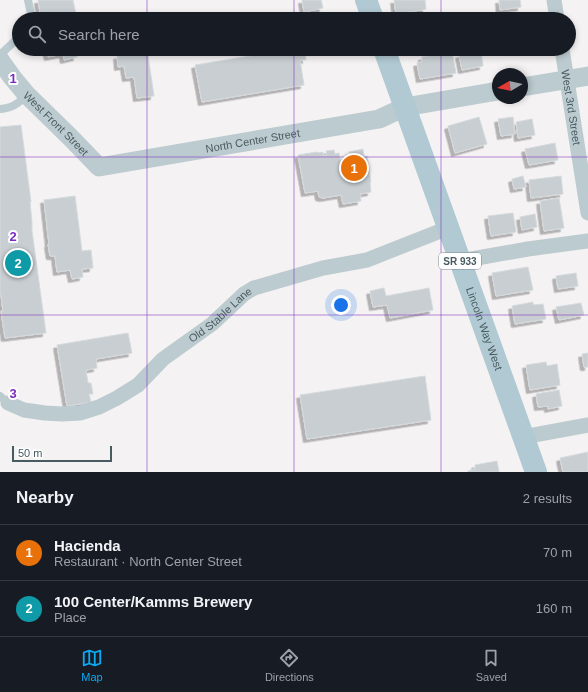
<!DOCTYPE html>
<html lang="en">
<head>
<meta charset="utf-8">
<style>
  :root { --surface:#171b24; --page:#20242c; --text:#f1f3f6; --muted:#9ea1a6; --line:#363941; --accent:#0babf4 }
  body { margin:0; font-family:Arial,sans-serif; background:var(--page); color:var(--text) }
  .compass { position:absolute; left:492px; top:68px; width:36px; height:36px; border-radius:50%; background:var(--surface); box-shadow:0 2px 6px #0003; rotate:261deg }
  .scale { position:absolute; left:12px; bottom:10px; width:100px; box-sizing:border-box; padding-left:4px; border:2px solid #485b61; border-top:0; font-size:11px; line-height:14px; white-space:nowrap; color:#485b61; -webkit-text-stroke:3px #fff; paint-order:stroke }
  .you { position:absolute; left:341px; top:305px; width:14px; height:14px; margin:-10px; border:3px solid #fff; border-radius:50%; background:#1a73e8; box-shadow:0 0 0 6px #1a73e833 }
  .badge { display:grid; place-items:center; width:26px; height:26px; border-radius:50%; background:var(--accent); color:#fff; font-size:13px; font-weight:700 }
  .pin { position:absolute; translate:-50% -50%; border:2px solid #fff; box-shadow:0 1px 4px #0006 }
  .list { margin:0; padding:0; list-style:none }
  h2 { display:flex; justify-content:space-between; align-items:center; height:52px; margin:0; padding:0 16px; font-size:17px }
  h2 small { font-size:13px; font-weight:400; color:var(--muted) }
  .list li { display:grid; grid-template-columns:26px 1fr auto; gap:12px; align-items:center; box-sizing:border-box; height:56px; padding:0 16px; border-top:1px solid var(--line) }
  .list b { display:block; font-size:15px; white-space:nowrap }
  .list p { margin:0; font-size:13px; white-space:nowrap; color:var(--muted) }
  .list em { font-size:13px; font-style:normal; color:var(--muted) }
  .icon { flex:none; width:22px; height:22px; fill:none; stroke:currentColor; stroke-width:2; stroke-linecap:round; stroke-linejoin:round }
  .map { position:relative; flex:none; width:588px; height:472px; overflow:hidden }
  .search { position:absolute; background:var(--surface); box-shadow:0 2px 6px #0003; left:12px; right:12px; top:12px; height:44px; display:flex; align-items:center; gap:10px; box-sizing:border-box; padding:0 14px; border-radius:22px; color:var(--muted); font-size:15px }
  .sheet { height:164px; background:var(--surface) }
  nav { display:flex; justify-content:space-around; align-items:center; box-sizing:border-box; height:56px; border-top:1px solid var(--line); background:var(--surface); font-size:11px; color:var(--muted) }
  nav a { display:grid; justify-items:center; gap:2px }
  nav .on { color:var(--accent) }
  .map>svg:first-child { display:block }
  .building { fill:#c8ced2; stroke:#d5dadd; filter:url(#shadow) }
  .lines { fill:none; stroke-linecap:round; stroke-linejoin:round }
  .service { stroke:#bccbcf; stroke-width:8 }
  .minor { stroke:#bccbcf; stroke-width:15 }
  .tertiary { stroke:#bccbcf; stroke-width:19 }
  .primary { stroke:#b0c9d2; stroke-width:22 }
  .grid { fill:none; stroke:#7b2cbf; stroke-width:1; stroke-opacity:0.55 }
  .labels { text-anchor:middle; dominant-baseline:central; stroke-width:4; stroke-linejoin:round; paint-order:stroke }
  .shield { fill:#fff; stroke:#7f8c90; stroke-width:1 }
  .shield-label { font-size:10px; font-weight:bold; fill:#485b61 }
  .street-label { font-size:11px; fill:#485b61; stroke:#fff }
  .grid-label { font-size:13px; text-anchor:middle; font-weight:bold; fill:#7b2cbf; stroke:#fff; stroke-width:4; stroke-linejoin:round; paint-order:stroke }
</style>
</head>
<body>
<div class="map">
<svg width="588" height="472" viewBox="0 0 588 472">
  <defs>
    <filter id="shadow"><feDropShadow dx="-3.5" dy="3.5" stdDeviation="0" flood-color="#0004"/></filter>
  </defs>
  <rect width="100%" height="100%" fill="#f4f2f2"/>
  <g class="building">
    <polygon points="38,0 73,0 77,19 41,19"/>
    <polygon points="302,0 321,0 323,8 304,12"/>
    <polygon points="394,0 425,0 426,9 396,14"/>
    <polygon points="499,0 520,0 521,7 500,10"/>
    <polygon points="46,49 82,49 82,51 76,52 77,57 64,60 63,54 48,57"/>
    <polygon points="121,49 147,49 154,96 137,98 134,77 126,78 124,66 118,67 117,56 122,55"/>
    <polygon points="279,49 304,49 306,60 300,60 304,85 202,102 195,65 280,51"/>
    <polygon points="439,50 440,54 452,52 456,73 420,79 417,63 422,62 422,57 429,56 429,51"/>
    <polygon points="481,51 483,66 462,70 459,55"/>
    <polygon points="479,117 487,144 455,153 448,126"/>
    <polygon points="513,117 515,134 501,136 498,119"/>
    <polygon points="532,119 535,135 518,138 516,122"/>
    <polygon points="21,125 31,202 30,202 32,222 32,231 46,333 5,338 1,311 3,311 1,295 0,295 0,127"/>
    <polygon points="555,143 558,160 529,165 525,149"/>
    <polygon points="363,149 364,157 367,156 371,182 370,182 371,192 360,194 361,201 343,204 341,195 323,198 319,197 318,191 305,193 298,155 317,152 318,153 323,152 323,156 327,155 326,151 334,150 335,154 339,153 340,160 350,158 349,152"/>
    <polygon points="523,176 526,187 514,189 512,179"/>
    <polygon points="561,176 563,194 531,198 529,180"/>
    <polygon points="75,196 82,251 91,250 93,268 82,269 83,277 72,279 70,270 57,272 55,256 50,256 48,244 49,244 44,200"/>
    <polygon points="559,198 564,228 544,231 540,201"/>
    <polygon points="513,213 516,232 491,236 488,216"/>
    <polygon points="535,214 537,227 522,230 520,217"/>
    <polygon points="528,267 533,290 496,296 492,273"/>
    <polygon points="576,273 578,286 558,289 556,276"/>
    <polygon points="384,288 386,296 429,288 433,310 390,318 387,305 373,307 370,291"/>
    <polygon points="533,302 533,305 543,304 546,319 515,324 512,306"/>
    <polygon points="581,303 584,315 559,320 556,307"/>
    <polygon points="128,333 132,353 96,359 97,368 86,370 88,383 91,383 93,394 89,394 91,402 67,406 57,345"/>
    <polygon points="588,353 588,367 584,367 582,354"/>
    <polygon points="546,362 547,366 557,364 560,385 530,390 526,365"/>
    <polygon points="425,376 431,420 307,439 300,395"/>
    <polygon points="559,390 562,406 548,409 548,406 538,407 536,394"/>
    <polygon points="588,452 588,472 563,472 560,458"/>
    <polygon points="497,461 499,472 468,472 468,471 475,469 475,465"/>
  </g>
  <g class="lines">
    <g class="service">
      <polyline points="28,0 32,19"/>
      <polyline points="0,55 19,37"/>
      <path d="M0,109C13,108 17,104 27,95"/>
      <polyline points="0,396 8,403"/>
    </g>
    <g class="minor">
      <polyline points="554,0 557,19"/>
      <path id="s1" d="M562,49L588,213"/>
      <polyline points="460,261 528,249 588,241"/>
      <path id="s2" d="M8,403L24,410L45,413L62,414L80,413L99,407L117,398L138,385L163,359L212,324L244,294L254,288L323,268L367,260L448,228"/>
      <polyline points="523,437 588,425"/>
    </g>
    <g class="tertiary">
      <path id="s3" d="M0,60L12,77L27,95L71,138L99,167L379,119L405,107L498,91"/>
      <polyline points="522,87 588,76"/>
    </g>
    <g class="primary">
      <polyline points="366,0 373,19"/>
      <path id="s4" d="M384,49L536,472"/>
    </g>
  </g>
  <path class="grid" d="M147,0V19M294,0V19M441,0V19M147,49V472M294,49V472M441,49V472M0,157H588M0,315H588"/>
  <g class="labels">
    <rect class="shield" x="439" y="253" width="42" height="16" rx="3"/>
    <g class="shield-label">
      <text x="460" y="261">SR 933</text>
    </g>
    <g class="street-label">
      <text stroke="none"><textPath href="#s1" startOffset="59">West 3rd Street</textPath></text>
      <text stroke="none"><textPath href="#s3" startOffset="85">West Front Street</textPath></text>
      <text stroke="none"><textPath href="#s3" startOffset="302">North Center Street</textPath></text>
      <text stroke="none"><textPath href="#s2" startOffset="247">Old Stable Lane</textPath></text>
      <text stroke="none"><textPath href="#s4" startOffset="297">Lincoln Way West</textPath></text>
    </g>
  </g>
  <g class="grid-label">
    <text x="13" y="83">1</text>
    <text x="13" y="241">2</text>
    <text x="13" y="398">3</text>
  </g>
</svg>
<svg class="compass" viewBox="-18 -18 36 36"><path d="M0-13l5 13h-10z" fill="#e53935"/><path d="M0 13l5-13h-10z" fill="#9ea1a6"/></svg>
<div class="scale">50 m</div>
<div class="you"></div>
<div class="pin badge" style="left:354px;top:168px;background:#e8710a">1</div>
<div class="pin badge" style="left:18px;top:263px;background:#0f9aa8">2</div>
<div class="search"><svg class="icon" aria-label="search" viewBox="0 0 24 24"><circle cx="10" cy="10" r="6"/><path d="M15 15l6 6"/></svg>Search here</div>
</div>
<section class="sheet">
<h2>Nearby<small>2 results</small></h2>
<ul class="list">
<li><span class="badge" style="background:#e8710a">1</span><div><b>Hacienda</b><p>Restaurant · North Center Street</p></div><em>70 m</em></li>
<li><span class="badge" style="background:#0f9aa8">2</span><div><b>100 Center/Kamms Brewery</b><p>Place</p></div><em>160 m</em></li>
</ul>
</section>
<nav>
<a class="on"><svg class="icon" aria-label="map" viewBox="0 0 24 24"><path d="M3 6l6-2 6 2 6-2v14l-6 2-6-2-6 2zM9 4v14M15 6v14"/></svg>Map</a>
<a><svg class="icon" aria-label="directions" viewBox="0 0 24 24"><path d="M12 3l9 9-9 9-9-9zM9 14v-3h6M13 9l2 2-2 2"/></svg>Directions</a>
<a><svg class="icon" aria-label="saved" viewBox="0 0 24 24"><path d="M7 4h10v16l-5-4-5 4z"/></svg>Saved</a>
</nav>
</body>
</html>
